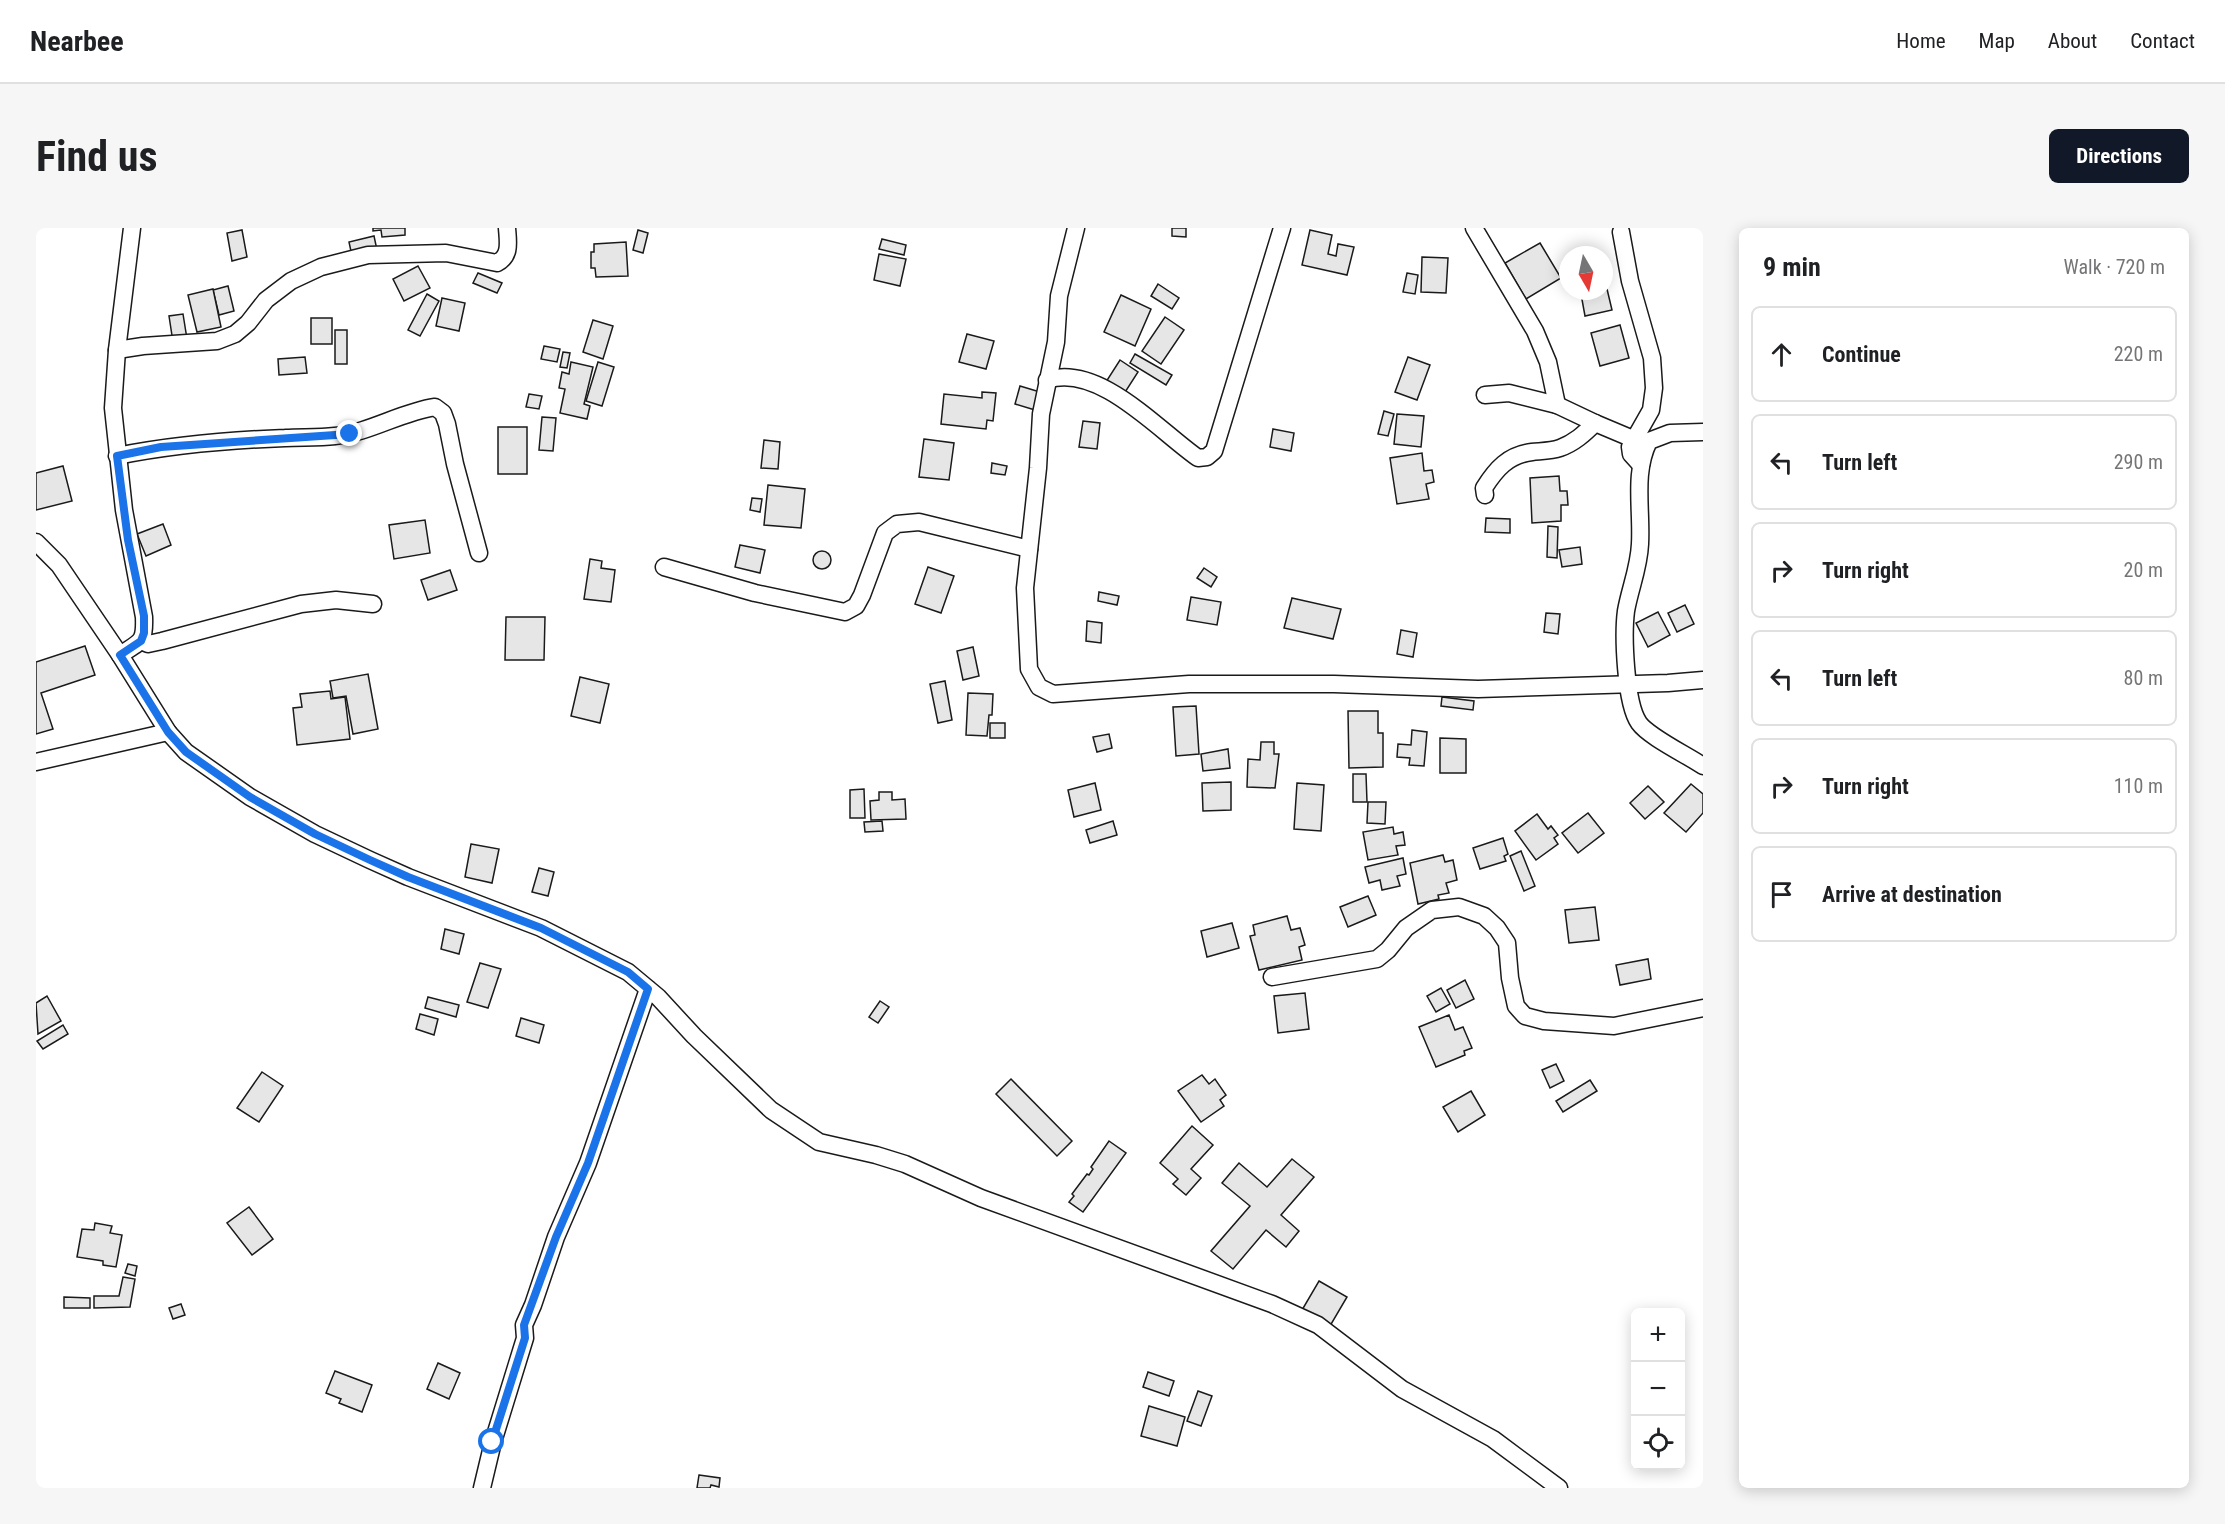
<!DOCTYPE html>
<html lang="en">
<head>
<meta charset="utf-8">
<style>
  :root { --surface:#fff; --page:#f6f6f6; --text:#202124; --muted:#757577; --line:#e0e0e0; --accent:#111827 }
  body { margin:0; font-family:"Roboto Condensed",sans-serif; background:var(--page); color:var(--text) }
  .controls { position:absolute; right:18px; bottom:18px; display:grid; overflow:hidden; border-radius:9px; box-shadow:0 3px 15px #0003 }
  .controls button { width:54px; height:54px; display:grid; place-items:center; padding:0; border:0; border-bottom:2px solid var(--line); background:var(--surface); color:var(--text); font:30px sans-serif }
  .compass { position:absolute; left:1523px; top:18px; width:54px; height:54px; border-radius:50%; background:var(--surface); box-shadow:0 3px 15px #0003; rotate:171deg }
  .stop { position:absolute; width:18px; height:18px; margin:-14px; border:4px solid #1a73e8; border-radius:50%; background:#fff }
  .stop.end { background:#1a73e8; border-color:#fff; box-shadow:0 2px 6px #0008 }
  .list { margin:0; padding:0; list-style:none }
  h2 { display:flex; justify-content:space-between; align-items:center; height:78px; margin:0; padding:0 24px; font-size:26px }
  h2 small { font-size:20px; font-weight:400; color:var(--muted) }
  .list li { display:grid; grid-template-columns:39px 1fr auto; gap:18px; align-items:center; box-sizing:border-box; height:96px; margin:0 12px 12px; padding:0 12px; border:2px solid var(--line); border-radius:9px }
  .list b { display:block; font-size:22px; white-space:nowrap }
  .list em { font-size:20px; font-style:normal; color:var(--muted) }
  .icon { flex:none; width:33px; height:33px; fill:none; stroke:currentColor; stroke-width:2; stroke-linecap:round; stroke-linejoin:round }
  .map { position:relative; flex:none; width:1667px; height:1260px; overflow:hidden; border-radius:9px }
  header { display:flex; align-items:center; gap:36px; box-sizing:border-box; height:84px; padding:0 30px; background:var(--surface); border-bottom:2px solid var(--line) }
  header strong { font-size:28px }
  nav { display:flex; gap:33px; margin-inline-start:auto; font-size:21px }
  .intro { display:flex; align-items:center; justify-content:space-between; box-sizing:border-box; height:144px; padding:0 36px }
  h1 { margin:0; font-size:42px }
  .button { padding:15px 27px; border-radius:9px; background:var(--accent); color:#fff; font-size:21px; font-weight:700 }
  main { display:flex; gap:36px; padding:0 36px }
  aside { flex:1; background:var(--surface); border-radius:9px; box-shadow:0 3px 15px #0003 }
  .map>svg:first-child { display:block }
  .building { fill:#e6e6e6; stroke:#1a1a1a; stroke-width:1.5 }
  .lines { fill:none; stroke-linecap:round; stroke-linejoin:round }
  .minor-casing { stroke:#1a1a1a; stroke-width:19 }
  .minor { stroke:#fff; stroke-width:16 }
  .route { stroke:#1a73e8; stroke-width:8 }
</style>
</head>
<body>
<header>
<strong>Nearbee</strong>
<nav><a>Home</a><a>Map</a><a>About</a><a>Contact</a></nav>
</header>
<div class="intro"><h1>Find us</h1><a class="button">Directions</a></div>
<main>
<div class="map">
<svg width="1667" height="1260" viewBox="0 0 1667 1260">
  <rect width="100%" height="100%" fill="#fff"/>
  <g class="building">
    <polygon points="337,0 369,0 369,7 346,9 345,2 337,3"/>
    <polygon points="1136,0 1150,0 1150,9 1136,8"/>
    <polygon points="206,2 211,29 196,33 191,5"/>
    <polygon points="602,2 612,5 607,25 597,22"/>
    <polygon points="1274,2 1296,7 1292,26 1300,28 1302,16 1318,19 1311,47 1266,37"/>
    <polygon points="338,8 341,22 316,28 313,14"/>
    <polygon points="846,11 870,17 868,27 843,21"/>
    <polygon points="590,14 592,48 560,49 559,40 555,40 555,24 558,24 558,16"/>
    <polygon points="1504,15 1525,50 1490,71 1469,35"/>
    <polygon points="843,26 870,31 864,58 838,52"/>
    <polygon points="1386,29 1412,30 1410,65 1385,64"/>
    <polygon points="382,38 394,60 368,73 357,51"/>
    <polygon points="442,45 466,55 461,65 437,55"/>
    <polygon points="1371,45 1382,47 1379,66 1367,64"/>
    <polygon points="1122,56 1143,70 1136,81 1115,68"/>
    <polygon points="192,58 198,83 183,87 177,62"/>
    <polygon points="177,61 185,99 161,104 152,67"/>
    <polygon points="1571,61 1576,82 1549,88 1545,66"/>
    <polygon points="391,66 403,73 384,108 372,102"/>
    <polygon points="1085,67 1115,81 1099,118 1068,104"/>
    <polygon points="406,70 429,75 423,103 400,98"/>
    <polygon points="147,86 151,111 137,114 133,88"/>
    <polygon points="1129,89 1148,102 1125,136 1106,123"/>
    <rect x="275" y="90" width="21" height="26"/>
    <polygon points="557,92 577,98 567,131 547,124"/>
    <polygon points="1584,97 1593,130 1564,138 1555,105"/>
    <rect x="299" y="102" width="12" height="34"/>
    <polygon points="931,106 958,113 950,141 923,134"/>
    <polygon points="508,118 524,121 521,134 505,131"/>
    <polygon points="527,124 534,125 531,140 524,139"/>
    <polygon points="1099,126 1136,147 1130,157 1094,135"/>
    <polygon points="269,129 271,145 243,147 242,131"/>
    <polygon points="1372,129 1394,137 1381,172 1359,164"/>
    <polygon points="1084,132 1102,144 1086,169 1068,157"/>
    <polygon points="535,134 557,139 548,176 554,178 551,191 524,185 529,161 523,160 526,144 533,146"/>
    <polygon points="562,134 578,139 566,178 550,173"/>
    <polygon points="984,158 1004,164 999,182 979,176"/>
    <polygon points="946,164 960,165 957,193 951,192 950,201 905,196 908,166 946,170"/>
    <polygon points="493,166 506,168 503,181 490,179"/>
    <polygon points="1348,183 1358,186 1352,208 1342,206"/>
    <polygon points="1361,186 1388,188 1385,219 1358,216"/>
    <polygon points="506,189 520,190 517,223 503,222"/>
    <polygon points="1047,193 1064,195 1061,221 1043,219"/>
    <rect x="462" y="199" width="29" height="47"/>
    <polygon points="1237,201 1258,205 1255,223 1234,219"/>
    <polygon points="888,211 918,215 913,252 883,249"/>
    <polygon points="728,212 744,214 742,241 725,240"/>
    <polygon points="1386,225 1388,243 1396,242 1398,254 1390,256 1393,271 1361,276 1354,230"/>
    <polygon points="956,235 971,238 969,247 955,245"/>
    <polygon points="27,238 36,273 0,282 0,245"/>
    <polygon points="1523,248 1524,263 1531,263 1532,277 1525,277 1525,293 1496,295 1494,250"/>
    <polygon points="732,257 769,261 765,300 728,297"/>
    <polygon points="716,270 726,271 724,284 714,282"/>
    <polygon points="1450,290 1474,291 1474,305 1449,304"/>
    <polygon points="389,292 394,325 358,331 353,297"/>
    <polygon points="127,296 135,317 110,328 101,306"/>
    <polygon points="1512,298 1522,299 1521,330 1511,329"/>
    <polygon points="704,317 729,322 724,345 699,339"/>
    <polygon points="1544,319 1546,336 1526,339 1523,322"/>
    <circle cx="786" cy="332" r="9"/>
    <polygon points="554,331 566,333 565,340 579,342 575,374 548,371"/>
    <polygon points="892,339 918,348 905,385 879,376"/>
    <polygon points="1168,340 1181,349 1175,359 1161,350"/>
    <polygon points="414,342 421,362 392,372 385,352"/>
    <polygon points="1063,364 1083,368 1081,377 1062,373"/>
    <polygon points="1155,369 1185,374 1181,397 1151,392"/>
    <polygon points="1256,370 1305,381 1297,411 1248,400"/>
    <polygon points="1649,377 1658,396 1641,404 1632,385"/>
    <polygon points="1622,384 1634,407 1612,419 1600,395"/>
    <polygon points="1510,385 1524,386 1522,406 1508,404"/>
    <polygon points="470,389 509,389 508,432 469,432"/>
    <polygon points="1051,393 1066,395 1065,415 1050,413"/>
    <polygon points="1365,402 1381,405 1377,429 1361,426"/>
    <polygon points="49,418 59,447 5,465 17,501 0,506 0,434"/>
    <polygon points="937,419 943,448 927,452 921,423"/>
    <polygon points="332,446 342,501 317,506 310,468 297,470 294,453"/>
    <polygon points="544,449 573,456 564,495 535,488"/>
    <polygon points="909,453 916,492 902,495 894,456"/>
    <polygon points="294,463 295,471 309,469 314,511 261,517 257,480 266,479 264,466"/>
    <polygon points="932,465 957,466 956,487 953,487 951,508 930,507"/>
    <polygon points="1406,469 1438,473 1437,482 1405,478"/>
    <polygon points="1160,478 1163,526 1140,528 1137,479"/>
    <polygon points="1312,483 1342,483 1342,505 1347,505 1347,539 1313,540"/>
    <rect x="954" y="495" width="15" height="15"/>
    <polygon points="1376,502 1391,504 1388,538 1373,537 1374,530 1361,529 1362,516 1375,517"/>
    <polygon points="1073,506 1076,520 1061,524 1057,509"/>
    <polygon points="1404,510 1430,511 1430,545 1404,545"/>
    <polygon points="1225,514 1238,514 1238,526 1243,526 1239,560 1211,559 1212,531 1224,532"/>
    <polygon points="1192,521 1194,540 1167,543 1165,526"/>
    <polygon points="1317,546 1330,546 1331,574 1317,574"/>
    <polygon points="1195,554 1195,582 1167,583 1166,555"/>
    <polygon points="1059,555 1065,582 1038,589 1032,562"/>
    <polygon points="1261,555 1288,557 1285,603 1258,601"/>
    <polygon points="1655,556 1667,566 1667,585 1650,604 1628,585"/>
    <polygon points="1612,558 1628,574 1609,591 1594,575"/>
    <polygon points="828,561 829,590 814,590 814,562"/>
    <polygon points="843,564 856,564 856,572 869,571 870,591 835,592 834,573 843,572"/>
    <polygon points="1332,574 1350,574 1349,596 1331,595"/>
    <polygon points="1552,585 1568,605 1542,625 1526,605"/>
    <polygon points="1501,586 1512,601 1515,598 1522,607 1518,610 1522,616 1500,632 1479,603"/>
    <polygon points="846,593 847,603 829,604 828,594"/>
    <polygon points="1077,593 1081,607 1054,615 1050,602"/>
    <polygon points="1357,599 1358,606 1367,604 1369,617 1360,618 1362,627 1332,632 1327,604"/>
    <polygon points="1467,610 1472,626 1468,628 1470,633 1444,641 1437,620"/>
    <polygon points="435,616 463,621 456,655 429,649"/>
    <polygon points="1485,623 1499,658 1488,663 1474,628"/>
    <polygon points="1407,627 1409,634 1417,632 1421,652 1410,655 1413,665 1402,667 1403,671 1382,676 1374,635"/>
    <polygon points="1367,630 1370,646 1361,648 1364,658 1346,662 1344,652 1333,655 1329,639"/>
    <polygon points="503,640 518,644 512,668 496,664"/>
    <polygon points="1332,668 1340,687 1312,699 1304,679"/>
    <polygon points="1559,679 1563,712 1533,715 1529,682"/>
    <polygon points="1251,688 1255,702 1264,700 1269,717 1263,719 1266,732 1223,742 1214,708 1219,707 1217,697"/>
    <polygon points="1196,695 1203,720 1171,729 1165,703"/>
    <polygon points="409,701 428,706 423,726 405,721"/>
    <polygon points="1612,731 1615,751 1584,757 1580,737"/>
    <polygon points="444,735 465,741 452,780 431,774"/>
    <polygon points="1429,752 1438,771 1420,780 1411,762"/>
    <polygon points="1405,760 1414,776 1400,784 1391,768"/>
    <polygon points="1269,765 1273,801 1242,805 1238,768"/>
    <polygon points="11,768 25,793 2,806 0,775"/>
    <polygon points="392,769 423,777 420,789 389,780"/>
    <polygon points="844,773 853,779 842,795 833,789"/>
    <polygon points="384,786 402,791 398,807 380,801"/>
    <polygon points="1413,787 1419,802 1427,799 1436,820 1428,823 1429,827 1400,839 1383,799"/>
    <polygon points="485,790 508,797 503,815 480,808"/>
    <polygon points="27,797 32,806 7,821 1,813"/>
    <polygon points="1520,836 1528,853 1514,860 1506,842"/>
    <polygon points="226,844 247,858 223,894 201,880"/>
    <polygon points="1166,847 1173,856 1179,851 1190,867 1184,872 1188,878 1165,894 1142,863"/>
    <polygon points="975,851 1036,913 1021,928 960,866"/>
    <polygon points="1554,852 1561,863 1527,884 1520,873"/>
    <polygon points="1435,863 1449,887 1422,904 1407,879"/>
    <polygon points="1156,898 1177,917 1155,941 1165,950 1150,967 1137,956 1142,951 1124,935"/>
    <polygon points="1073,913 1090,925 1047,984 1033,974 1038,968 1036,966 1051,946 1053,947 1057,941 1055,939"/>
    <polygon points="1256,931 1278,949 1245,987 1263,1003 1250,1019 1230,1002 1197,1041 1175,1023 1214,978 1186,955 1203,935 1231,959"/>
    <polygon points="213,979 237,1011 216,1027 191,995"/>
    <polygon points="59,995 76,998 74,1005 86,1007 80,1039 67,1037 67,1033 41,1029 46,1001 58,1002"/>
    <polygon points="92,1036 101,1038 99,1048 89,1045"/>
    <polygon points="87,1049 99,1051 94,1079 58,1080 58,1068 83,1068"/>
    <polygon points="1283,1053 1311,1069 1294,1098 1266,1082"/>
    <polygon points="28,1069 54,1070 54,1080 28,1080"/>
    <polygon points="145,1076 149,1087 137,1091 133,1080"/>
    <polygon points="402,1135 424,1145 413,1171 391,1161"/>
    <polygon points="299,1143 336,1157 326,1184 303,1175 305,1171 290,1165"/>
    <polygon points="1112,1144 1138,1153 1133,1168 1107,1159"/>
    <polygon points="1162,1163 1176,1168 1165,1198 1151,1193"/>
    <polygon points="1113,1178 1149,1189 1141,1218 1105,1208"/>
    <polygon points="663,1247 684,1250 683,1259 675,1257 674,1260 661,1260"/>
  </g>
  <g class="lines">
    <defs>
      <g id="minor">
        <polyline points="1040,0 1023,68 1020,114 1005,186 1002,240 989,360 993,441 1003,459 1017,466 1153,456 1298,456 1442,461 1632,455 1667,452"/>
        <polyline points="1438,0 1499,103 1512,134 1521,177"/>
        <polyline points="1585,4 1594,53 1616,130 1618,160 1615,182 1594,219 1595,226 1605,237"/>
        <path d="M81,122L107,118L181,113L199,106L212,95L230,72L255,53L285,39L332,27L410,25L461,35C475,28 472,14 471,0"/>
        <path d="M1011,152C1063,135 1122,202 1162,230L1171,229L1178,223L1246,0"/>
        <polyline points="1449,167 1473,165 1521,177 1559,195 1597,211"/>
        <path d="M1667,204L1634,205L1613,213C1597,245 1606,281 1604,316C1603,340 1594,360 1590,383C1587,406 1589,475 1603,495C1613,509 1651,527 1667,538"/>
        <path d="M81,228C136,217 193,212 249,210C265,209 282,210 299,208C333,205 365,184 399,179L407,185L411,196L419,236L443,325"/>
        <path d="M1449,267L1448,260C1460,241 1472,227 1496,224C1505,223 1515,223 1524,220C1538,215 1548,206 1559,195"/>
        <polyline points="0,314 23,337 84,427 132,504 150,524 214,569 279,606 334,632 372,649 505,700 592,744 622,769 658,808 735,882 783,914 840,927 869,936 945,970 1236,1076 1282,1097 1366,1161 1457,1211 1523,1260"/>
        <polyline points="628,339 719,365 809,384 820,378 826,367 849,305 861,296 883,294 993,321"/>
        <polyline points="105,413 112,416 126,413 265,376 300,372 337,376"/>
        <path d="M84,427C105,413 109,415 108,389L88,282L77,180L81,122L96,0"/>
        <polyline points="0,534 132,504"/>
        <polyline points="1236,749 1341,731 1352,722 1370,700 1396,682 1423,679 1448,688 1461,700 1471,715 1474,750 1480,778 1489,788 1508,793 1578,798 1667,780"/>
        <polyline points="446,1260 457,1214 489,1110 488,1097 497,1077 520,1009 552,935 612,761"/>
      </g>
    </defs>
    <use href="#minor" class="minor-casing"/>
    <use href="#minor" class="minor"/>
  </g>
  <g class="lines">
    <polyline class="route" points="314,206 125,219 81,228 92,312 108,388 108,405 105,413 84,427 132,504 150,524 214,569 279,606 334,632 372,649 505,700 592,744 612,761 552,935 520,1009 488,1097 489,1110 456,1214"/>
  </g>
</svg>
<div class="controls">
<button>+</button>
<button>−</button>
<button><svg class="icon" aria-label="locate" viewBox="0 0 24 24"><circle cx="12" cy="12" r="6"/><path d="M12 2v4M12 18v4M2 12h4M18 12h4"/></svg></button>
</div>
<svg class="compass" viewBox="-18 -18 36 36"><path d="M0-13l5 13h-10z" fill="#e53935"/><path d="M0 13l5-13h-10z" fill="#757577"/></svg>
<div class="stop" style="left:456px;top:1214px"></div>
<div class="stop end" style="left:314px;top:206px"></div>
</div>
<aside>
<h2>9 min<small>Walk · 720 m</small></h2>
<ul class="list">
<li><svg class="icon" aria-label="ahead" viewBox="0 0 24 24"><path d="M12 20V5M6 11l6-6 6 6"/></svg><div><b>Continue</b></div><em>220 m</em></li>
<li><svg class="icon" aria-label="left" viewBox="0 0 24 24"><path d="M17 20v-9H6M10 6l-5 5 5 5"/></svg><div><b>Turn left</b></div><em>290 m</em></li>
<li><svg class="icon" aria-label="right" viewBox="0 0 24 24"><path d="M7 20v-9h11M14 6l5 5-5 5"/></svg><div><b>Turn right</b></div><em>20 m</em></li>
<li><svg class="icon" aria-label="left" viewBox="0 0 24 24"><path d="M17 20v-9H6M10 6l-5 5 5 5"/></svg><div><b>Turn left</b></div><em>80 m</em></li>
<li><svg class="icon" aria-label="right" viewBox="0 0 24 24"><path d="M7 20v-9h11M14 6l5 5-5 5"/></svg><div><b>Turn right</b></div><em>110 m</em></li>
<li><svg class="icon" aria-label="arrive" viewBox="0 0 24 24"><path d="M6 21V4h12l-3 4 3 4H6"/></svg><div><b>Arrive at destination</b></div></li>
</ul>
</aside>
</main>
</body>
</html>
